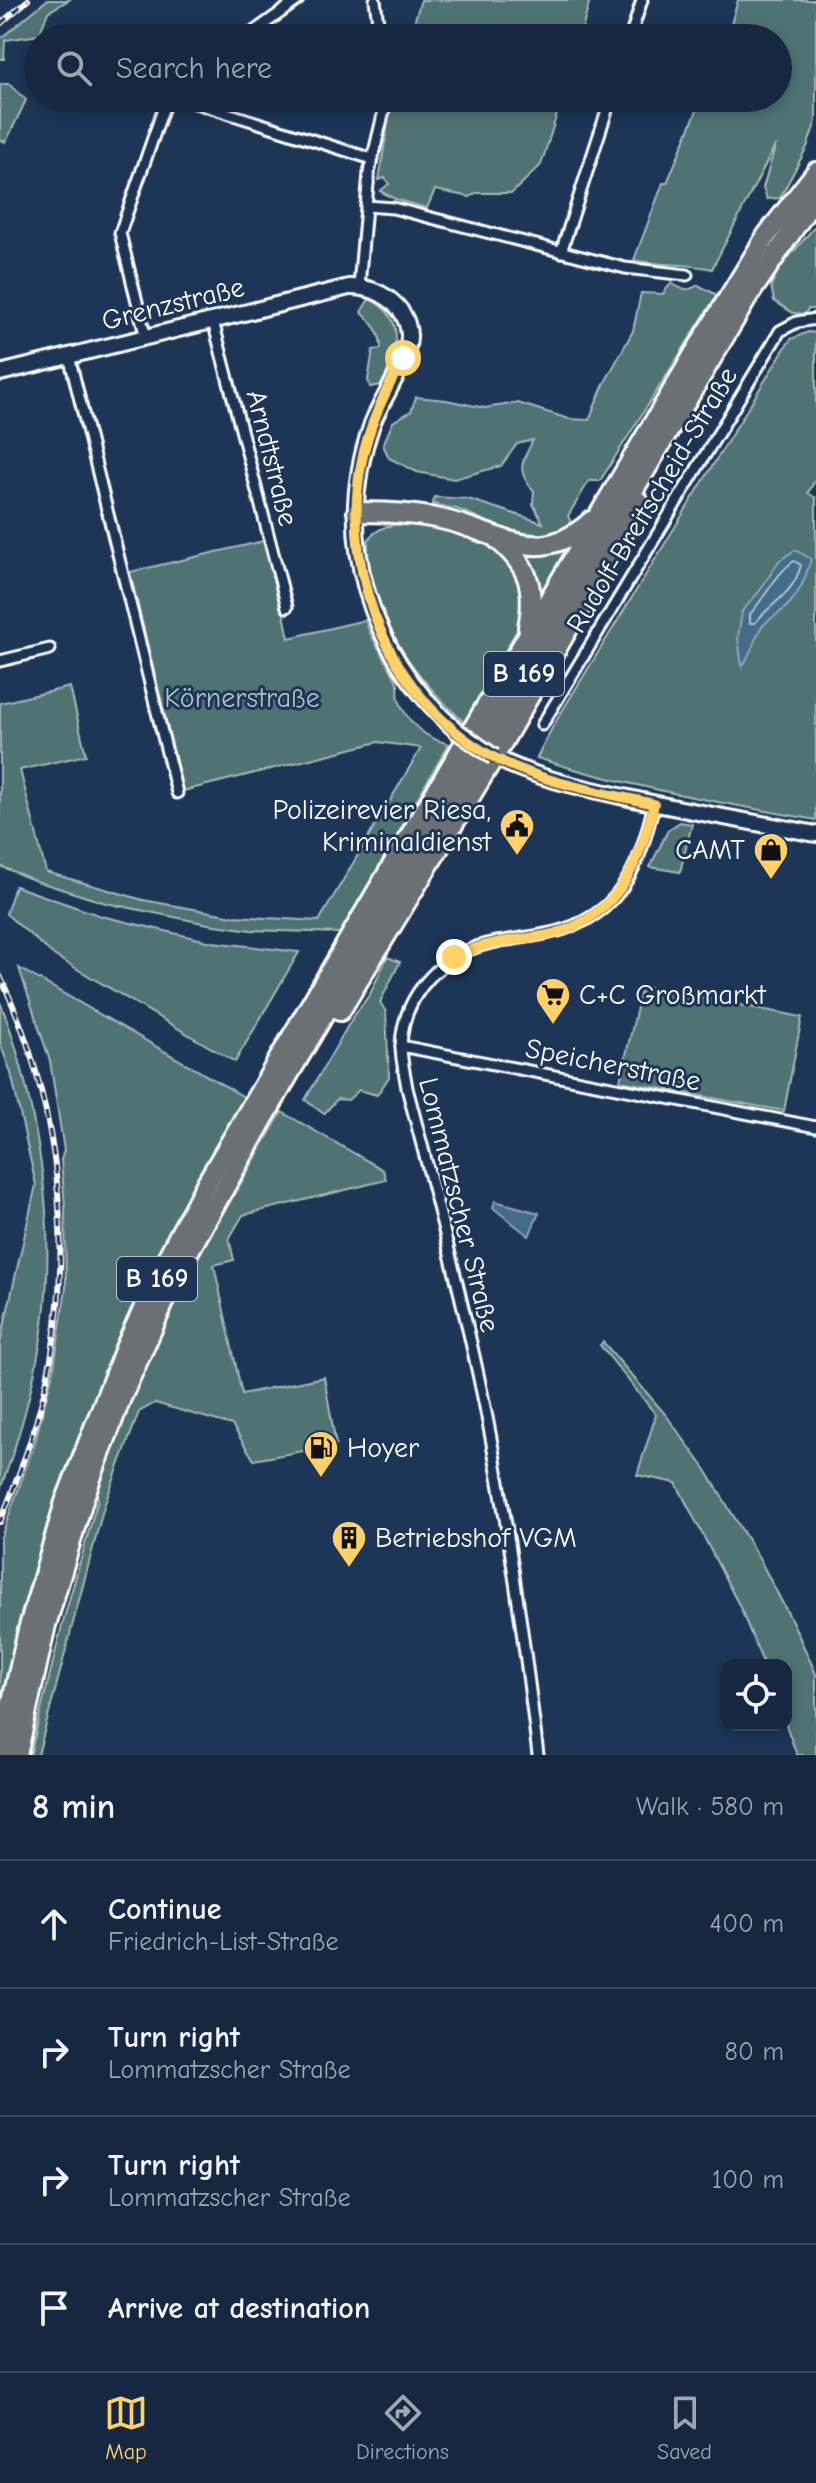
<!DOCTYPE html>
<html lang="en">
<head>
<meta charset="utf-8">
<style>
  :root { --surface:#162841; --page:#1f3048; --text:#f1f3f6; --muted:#9ea6b1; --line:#35445a; --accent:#ffd166 }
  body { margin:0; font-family:"Comic Neue",sans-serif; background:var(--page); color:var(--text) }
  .controls { position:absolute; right:24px; bottom:24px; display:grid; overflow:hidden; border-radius:16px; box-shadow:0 4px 12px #0003 }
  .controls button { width:72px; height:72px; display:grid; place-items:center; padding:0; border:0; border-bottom:2px solid var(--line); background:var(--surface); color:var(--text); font:40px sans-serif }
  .stop { position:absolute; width:24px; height:24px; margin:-18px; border:6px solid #ffd166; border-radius:50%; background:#fff }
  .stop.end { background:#ffd166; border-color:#fff; box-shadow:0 2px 8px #0008 }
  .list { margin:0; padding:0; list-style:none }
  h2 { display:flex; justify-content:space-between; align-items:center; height:104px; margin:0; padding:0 32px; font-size:34px }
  h2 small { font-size:26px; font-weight:400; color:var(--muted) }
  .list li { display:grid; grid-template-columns:52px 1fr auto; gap:24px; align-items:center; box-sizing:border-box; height:128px; padding:0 32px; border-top:2px solid var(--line) }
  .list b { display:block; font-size:30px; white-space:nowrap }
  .list p { margin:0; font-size:26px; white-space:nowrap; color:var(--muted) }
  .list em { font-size:26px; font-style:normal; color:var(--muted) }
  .icon { flex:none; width:44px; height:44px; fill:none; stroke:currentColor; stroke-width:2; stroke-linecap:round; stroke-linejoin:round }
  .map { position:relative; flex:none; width:816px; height:1755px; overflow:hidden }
  .search { position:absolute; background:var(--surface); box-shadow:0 4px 12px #0003; left:24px; right:24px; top:24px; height:88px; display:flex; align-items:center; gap:20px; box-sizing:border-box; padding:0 28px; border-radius:44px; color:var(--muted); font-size:30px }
  .sheet { height:616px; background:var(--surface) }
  nav { display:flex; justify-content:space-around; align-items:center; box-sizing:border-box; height:112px; border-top:2px solid var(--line); background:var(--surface); font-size:22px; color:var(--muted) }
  nav a { display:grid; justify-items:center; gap:4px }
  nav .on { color:var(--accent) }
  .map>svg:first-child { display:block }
  .green { fill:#4f7272; stroke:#a7b8b8; stroke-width:2 }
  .water { fill:#426c8a; stroke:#8ea7b9; stroke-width:2 }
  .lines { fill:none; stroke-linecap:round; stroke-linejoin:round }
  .shore { stroke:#b3c4d0; stroke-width:2 }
  .street-casing { stroke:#fff; stroke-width:15 }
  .secondary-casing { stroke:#fff; stroke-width:20 }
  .highway-casing { stroke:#fff; stroke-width:24 }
  .street { stroke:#1d3557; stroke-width:9 }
  .secondary { stroke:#1d3557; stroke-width:14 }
  .highway { stroke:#6a7074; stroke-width:18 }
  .rail-casing { stroke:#fff; stroke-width:6 }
  .rail { stroke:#1d3557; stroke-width:3; stroke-dasharray:9; stroke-linecap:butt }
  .secondary-bridge-casing { stroke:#fff; stroke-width:20; stroke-linecap:butt }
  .secondary-bridge { stroke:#1d3557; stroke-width:14 }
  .route { stroke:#ffd166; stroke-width:10 }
  .labels { text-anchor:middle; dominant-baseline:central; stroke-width:6; stroke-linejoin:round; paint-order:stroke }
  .shield { fill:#1d3557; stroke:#bbc2cd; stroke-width:2 }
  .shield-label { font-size:26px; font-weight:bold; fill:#fff }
  .street-label { font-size:28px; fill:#fff; stroke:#1d3557 }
  .park-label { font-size:28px; fill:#b0c0c0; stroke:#1d3557 }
  .poi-label { font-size:28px; fill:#fff; stroke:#1d3557; text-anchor:start }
</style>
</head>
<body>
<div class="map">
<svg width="816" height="1755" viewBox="0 0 816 1755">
  <rect width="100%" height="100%" fill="#1d3557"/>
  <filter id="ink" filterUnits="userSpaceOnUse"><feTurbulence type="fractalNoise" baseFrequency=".0125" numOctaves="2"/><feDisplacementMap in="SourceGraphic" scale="16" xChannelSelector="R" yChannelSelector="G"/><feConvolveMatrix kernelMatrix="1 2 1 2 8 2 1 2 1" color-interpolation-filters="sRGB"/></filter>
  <g filter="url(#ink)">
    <g class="green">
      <polygon points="47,0 69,0 48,12 39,35 5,40 4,59 0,59 0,39"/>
      <polygon points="421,0 590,0 580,38 390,38 395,34 411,32"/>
      <path d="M738,0H816V121L807,147L780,198L767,199L763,188L776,144L712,269C686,263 660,266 634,260L663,183H667L702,98H778V38H727Z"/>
      <polygon points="0,84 9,84 26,100 6,142 0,140"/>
      <polygon points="392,98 562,98 541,165 512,193 476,193 470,197 435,190 427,208 395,199 380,191 389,184 385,178 379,180"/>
      <polygon points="816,225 816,309 808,309 805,314 793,313 774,301 771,286 778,270"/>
      <path d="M671,283C682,290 688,292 698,285L717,295L600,481H589L568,516L573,526L551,539L520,535L457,509L433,504L434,497L468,499L543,523L533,504L534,491C515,470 522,463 533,440L517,444L501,466L454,479L417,472L389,458L383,445L393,422L411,411L416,397L446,400L485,408L518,403L569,419L589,420L604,384L633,331L641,293L663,294Z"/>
      <path d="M369,299C410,318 396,355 381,385L370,387L368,380L373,350L381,349C381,333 373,323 361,312Z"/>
      <path d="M808,332L816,333V479L808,493L816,498V820C722,803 628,787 537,758L553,726L786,346L791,339Z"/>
      <path d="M416,522L429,524L491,545L520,571L525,616L464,722C414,676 366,613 368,541C377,524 399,524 416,522Z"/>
      <polygon points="580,537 538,607 514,547"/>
      <path d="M268,540L289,638L365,620C373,645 388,660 397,682C400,688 397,694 399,700C408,725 425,738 449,744L417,799L407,824L347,925L340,933L251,930L208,924L106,903L36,881L0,866V703L70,687L86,755L20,770L46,872L143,900L233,916L319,921L421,748L378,742L183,791L130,572Z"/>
      <polygon points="680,822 692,824 680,872 650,867 668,830"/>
      <polygon points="15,886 101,916 212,942 299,952 235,1062 55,956 6,914"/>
      <polygon points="387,957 400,962 380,1002 386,1012 389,1077 377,1095 359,1090 348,1100 337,1099 324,1114 305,1100 353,1017 370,994"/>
      <polygon points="19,968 244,1097 129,1313 101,1381 47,1524 22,1611 0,1704 0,1540 34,1446 54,1367 66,1288 65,1205 61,1160 64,1150 50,1061"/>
      <polygon points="642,986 802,1017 784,1111 620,1081"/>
      <path d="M0,1002C15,1038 24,1075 32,1113C61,1251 49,1358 0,1490V1344L36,1185L11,1073L0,1043Z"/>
      <polygon points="282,1112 383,1170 386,1180 243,1215 229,1239 234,1260 214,1265 242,1394 324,1377 336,1445 254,1460 232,1425 155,1403 139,1412 104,1506 38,1755 30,1755 62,1625 98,1499 96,1491 146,1361 216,1218 226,1209"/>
      <polygon points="603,1342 666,1415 706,1470 761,1562 793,1623 816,1674 816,1755 797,1755 786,1725 786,1665 764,1665 739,1605 676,1483 637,1475 656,1415 600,1345"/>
    </g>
    <g class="water">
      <path d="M795,550L811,559C806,576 800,595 785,608C777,616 768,618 761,628C754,640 751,654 742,667L738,638L742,611L759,592L779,561Z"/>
      <polygon points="495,1201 539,1213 529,1236 493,1208"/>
    </g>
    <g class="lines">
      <path class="shore" d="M794,561L801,565C793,595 773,601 755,623H750V614C765,598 776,573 794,561Z"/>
      <defs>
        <g id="street">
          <polyline points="375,0 380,38"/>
          <polyline points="245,38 298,0"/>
          <polyline points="630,38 642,0"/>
          <polyline points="180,98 372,159"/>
          <polyline points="366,206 393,208 625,268 687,275"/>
          <polyline points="561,252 611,98"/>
          <polyline points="359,286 369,173 387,98"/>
          <polyline points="213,321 287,607"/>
          <polyline points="146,338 120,233 167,98"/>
          <polyline points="69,356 177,793"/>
          <polyline points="0,661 50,649"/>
          <polyline points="542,725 780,331 797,322 816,319"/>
          <polyline points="401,1046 816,1127"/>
          <path d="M538,1755C524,1638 508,1522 485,1407C463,1300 435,1194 407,1088C405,1074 401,1060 401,1046C403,992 445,951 496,942C536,935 572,935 605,907C635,880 645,842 654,804"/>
        </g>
        <g id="secondary">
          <path d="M0,373L349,287C377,286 407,304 409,335C410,360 382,398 372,424C332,537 369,653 457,731"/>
          <path d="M494,757C531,776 570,785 611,794C679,810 747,821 816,834"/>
        </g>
        <g id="highway">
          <path d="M357,512C387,512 419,513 449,521C504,536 541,567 591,521"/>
          <path d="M497,539C528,565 536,587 528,627"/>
          <polyline points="340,1011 494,757 625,530 638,501"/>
          <polyline points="0,1755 28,1630 65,1502 125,1348 168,1256 207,1182 360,920 694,354 767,235 816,172"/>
          <polyline points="17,1755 46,1625 84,1497 121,1398 181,1265 283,1084 639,481 749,295 816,196"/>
        </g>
      </defs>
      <use href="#street" class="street-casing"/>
      <use href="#secondary" class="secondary-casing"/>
      <use href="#highway" class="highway-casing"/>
      <use href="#street" class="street"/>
      <use href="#secondary" class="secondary"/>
      <use href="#highway" class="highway"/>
      <defs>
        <g id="rail">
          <polyline points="0,24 28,0"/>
          <path d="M0,976C60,1103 76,1252 45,1389C34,1435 18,1479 0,1522"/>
        </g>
      </defs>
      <use href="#rail" class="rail-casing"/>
      <use href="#rail" class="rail"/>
      <defs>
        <polyline id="secondary-bridge" points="457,731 494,757"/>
      </defs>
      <use href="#secondary-bridge" class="secondary-bridge-casing"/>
      <use href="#secondary-bridge" class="secondary-bridge"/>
    </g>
  </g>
  <g class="lines" filter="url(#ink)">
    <path class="route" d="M403,358C385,393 368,426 361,465C340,578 393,705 497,759C546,784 602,792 654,804C639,868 614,923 543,936C512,941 482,942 454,957"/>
  </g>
  <defs>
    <symbol id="civic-pin" viewBox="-11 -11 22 30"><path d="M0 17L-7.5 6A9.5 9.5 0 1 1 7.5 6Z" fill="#ffd166" stroke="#1d3557"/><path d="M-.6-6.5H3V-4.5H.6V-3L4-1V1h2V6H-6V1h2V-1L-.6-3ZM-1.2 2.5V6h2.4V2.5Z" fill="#111"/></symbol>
    <symbol id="shop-pin" viewBox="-11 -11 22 30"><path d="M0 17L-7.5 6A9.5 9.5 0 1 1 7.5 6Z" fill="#ffd166" stroke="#1d3557"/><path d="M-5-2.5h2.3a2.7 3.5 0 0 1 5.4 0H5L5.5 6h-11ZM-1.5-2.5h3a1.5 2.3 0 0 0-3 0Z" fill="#111"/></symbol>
    <symbol id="supermarket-pin" viewBox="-11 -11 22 30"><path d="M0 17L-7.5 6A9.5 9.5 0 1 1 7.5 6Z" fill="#ffd166" stroke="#1d3557"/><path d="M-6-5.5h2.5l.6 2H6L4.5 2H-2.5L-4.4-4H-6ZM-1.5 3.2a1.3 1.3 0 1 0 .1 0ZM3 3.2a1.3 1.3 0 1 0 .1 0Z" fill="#111"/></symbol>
    <symbol id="fuel-pin" viewBox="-11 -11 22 30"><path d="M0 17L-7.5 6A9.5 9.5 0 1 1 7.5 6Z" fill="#ffd166" stroke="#1d3557"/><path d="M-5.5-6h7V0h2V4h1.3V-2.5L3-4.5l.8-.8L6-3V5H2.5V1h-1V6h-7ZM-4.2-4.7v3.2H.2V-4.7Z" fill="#111"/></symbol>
    <symbol id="building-pin" viewBox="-11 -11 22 30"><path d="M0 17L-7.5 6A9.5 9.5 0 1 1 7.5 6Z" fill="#ffd166" stroke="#1d3557"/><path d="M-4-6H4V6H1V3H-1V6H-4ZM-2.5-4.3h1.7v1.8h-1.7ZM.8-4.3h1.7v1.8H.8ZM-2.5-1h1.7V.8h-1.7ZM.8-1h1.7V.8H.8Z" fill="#111"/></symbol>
  </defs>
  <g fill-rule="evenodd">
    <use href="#civic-pin" x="497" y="806" width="40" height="54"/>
    <use href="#shop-pin" x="751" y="830" width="40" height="54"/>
    <use href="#supermarket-pin" x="533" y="975" width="40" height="54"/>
    <use href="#fuel-pin" x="301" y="1428" width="40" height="54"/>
    <use href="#building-pin" x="329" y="1518" width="40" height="54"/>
  </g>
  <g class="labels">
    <g class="shield">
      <rect x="484" y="652" width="80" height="44" rx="6"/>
      <rect x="117" y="1257" width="80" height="44" rx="6"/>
    </g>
    <g class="shield-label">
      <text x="524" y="674">B 169</text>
      <text x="157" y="1279">B 169</text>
    </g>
    <g class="street-label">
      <text transform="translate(173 304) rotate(-14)">Grenzstraße</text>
      <text transform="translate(272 458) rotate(76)">Arndtstraße</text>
      <text transform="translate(652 500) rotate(-59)">Rudolf-Breitscheid-Straße</text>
      <text transform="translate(613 1065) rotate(11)">Speicherstraße</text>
      <text transform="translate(459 1205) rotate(76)">Lommatzscher Straße</text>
    </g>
    <g class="park-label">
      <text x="242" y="698">Körnerstraße</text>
    </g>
    <g class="poi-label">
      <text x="491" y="810" text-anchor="end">Polizeirevier Riesa,<tspan x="491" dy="32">Kriminaldienst</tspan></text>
      <text x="745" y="850" text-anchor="end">CAMT</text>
      <text x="579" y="995">C+C Großmarkt</text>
      <text x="347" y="1448">Hoyer</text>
      <text x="375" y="1538">Betriebshof VGM</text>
    </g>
  </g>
</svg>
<div class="controls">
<button><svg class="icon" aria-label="locate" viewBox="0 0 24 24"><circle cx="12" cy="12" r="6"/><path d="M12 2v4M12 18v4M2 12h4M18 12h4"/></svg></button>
</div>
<div class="stop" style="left:403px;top:358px"></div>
<div class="stop end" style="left:454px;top:957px"></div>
<div class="search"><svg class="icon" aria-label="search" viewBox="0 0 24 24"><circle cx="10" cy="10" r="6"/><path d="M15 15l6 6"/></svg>Search here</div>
</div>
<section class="sheet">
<h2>8 min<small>Walk · 580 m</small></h2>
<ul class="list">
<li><svg class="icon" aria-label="ahead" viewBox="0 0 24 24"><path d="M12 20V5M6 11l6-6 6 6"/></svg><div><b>Continue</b><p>Friedrich-List-Straße</p></div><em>400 m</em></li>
<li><svg class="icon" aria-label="right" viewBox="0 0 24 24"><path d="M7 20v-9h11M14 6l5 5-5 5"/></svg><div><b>Turn right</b><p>Lommatzscher Straße</p></div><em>80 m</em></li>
<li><svg class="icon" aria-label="right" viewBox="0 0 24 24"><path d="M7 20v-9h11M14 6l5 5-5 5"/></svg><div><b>Turn right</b><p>Lommatzscher Straße</p></div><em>100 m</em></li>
<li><svg class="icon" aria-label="arrive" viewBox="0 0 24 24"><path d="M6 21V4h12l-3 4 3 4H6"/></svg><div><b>Arrive at destination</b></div></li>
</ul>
</section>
<nav>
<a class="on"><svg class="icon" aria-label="map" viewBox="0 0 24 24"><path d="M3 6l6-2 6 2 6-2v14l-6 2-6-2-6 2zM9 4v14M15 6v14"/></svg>Map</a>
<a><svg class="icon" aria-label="directions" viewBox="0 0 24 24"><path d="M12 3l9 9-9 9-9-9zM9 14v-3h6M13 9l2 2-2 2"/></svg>Directions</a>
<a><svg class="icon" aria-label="saved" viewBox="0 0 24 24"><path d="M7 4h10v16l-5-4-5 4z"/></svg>Saved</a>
</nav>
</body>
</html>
